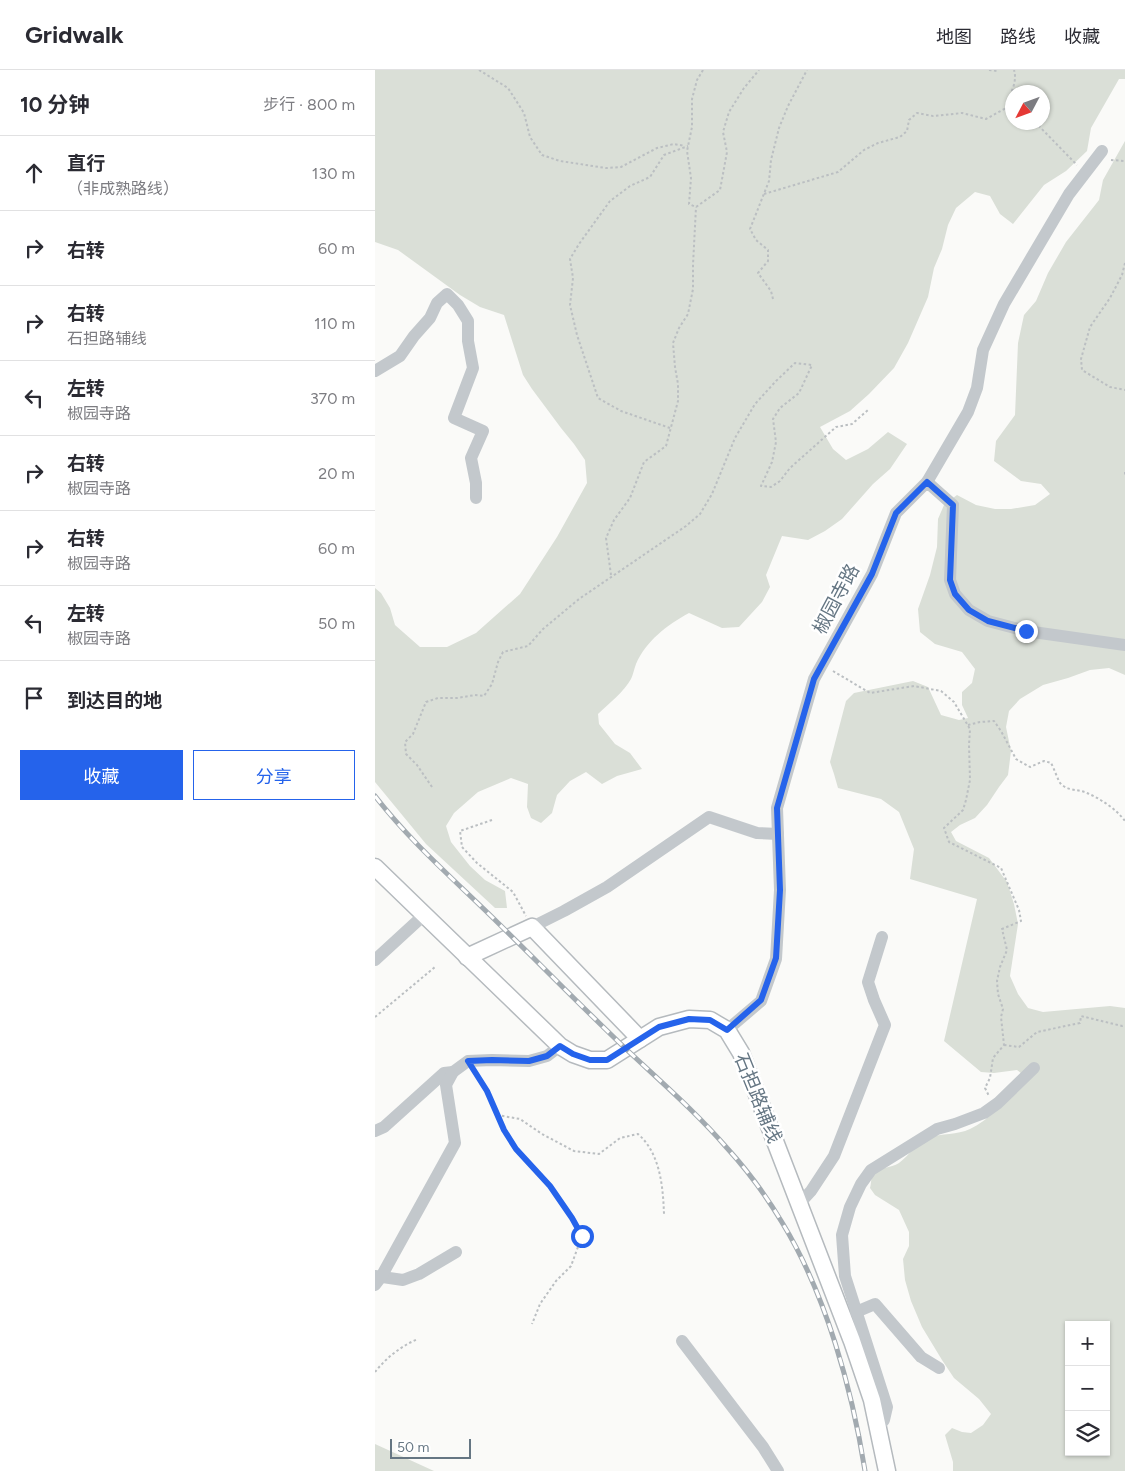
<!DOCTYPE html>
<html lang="zh">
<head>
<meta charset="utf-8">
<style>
  :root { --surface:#fff; --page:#f7f7f7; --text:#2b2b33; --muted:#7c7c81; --line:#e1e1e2; --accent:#2563eb }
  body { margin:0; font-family:Figtree,"Noto Sans SC",sans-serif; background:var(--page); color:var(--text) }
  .controls { position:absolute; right:15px; bottom:15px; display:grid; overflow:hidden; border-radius:0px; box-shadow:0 1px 4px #0004 }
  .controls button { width:45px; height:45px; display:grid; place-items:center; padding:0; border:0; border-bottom:1px solid var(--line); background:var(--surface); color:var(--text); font:25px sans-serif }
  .compass { position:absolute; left:630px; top:15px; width:45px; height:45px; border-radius:50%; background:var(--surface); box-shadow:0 1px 4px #0004; rotate:229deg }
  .scale { position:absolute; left:15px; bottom:12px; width:81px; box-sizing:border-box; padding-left:5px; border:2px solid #657683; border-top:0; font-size:14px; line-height:18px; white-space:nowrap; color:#657683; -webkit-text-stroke:4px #fff; paint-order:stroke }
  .stop { position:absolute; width:15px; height:15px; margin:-11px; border:4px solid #2563eb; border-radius:50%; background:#fff }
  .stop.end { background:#2563eb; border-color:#fff; box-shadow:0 1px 5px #0008 }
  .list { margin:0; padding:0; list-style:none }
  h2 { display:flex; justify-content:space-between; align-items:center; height:65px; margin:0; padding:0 20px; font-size:21px }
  h2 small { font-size:16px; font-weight:400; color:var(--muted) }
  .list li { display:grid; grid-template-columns:32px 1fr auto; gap:15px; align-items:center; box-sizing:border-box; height:75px; padding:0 20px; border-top:1px solid var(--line) }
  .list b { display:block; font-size:19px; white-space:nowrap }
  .list p { margin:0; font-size:16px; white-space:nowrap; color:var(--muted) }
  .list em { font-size:16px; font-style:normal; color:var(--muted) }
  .actions { display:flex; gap:10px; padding:15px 20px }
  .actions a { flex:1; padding:11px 0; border:1px solid var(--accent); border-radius:0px; text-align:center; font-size:18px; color:var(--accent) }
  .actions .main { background:var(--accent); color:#fff }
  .icon { flex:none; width:28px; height:28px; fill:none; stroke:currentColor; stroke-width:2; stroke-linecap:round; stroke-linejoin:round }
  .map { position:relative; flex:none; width:750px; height:1401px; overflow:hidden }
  header { display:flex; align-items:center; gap:30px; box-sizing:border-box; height:70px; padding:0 25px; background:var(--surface); border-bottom:1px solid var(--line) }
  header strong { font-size:24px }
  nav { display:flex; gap:28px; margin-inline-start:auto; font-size:18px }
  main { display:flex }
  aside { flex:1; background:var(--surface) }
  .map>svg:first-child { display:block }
  .green { fill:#dadfd7; fill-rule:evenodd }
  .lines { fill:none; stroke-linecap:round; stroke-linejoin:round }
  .major-casing { stroke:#b5babe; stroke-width:19 }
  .path { stroke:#bbbfc2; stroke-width:2; stroke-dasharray:2.5 2.5; stroke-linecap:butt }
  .minor { stroke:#c3c8cc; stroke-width:12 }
  .major { stroke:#fff; stroke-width:16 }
  .rail-casing { stroke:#a2aab0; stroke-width:5 }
  .rail { stroke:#fff; stroke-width:3; stroke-dasharray:9; stroke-linecap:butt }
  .route { stroke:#2563eb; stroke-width:6 }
  .labels { text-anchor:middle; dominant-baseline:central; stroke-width:5; stroke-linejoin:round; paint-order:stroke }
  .street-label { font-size:19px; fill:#657683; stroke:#fff }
</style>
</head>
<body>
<header>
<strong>Gridwalk</strong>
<nav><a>地图</a><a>路线</a><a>收藏</a></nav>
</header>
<main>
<aside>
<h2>10 分钟<small>步行 · 800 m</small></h2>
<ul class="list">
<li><svg class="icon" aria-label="ahead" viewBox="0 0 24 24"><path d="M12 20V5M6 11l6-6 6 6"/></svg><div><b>直行</b><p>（非成熟路线）</p></div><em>130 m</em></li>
<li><svg class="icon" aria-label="right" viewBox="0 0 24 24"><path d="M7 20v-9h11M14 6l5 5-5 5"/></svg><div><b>右转</b></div><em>60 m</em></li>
<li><svg class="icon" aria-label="right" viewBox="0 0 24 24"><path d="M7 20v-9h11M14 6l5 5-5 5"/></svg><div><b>右转</b><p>石担路辅线</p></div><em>110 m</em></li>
<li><svg class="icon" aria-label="left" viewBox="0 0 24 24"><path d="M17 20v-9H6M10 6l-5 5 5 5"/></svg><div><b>左转</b><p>椒园寺路</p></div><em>370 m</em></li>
<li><svg class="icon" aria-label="right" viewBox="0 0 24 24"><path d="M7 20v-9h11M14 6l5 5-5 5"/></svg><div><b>右转</b><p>椒园寺路</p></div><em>20 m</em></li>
<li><svg class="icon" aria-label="right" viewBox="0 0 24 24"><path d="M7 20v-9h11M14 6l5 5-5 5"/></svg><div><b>右转</b><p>椒园寺路</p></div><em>60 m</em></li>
<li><svg class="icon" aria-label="left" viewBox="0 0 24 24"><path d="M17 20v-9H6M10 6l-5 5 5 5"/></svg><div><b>左转</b><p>椒园寺路</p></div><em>50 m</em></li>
<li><svg class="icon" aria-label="arrive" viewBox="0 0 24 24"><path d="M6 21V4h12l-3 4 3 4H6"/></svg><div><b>到达目的地</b></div></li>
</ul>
<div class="actions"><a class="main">收藏</a><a>分享</a></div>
</aside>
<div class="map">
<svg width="750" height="1401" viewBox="0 0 750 1401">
  <rect width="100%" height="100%" fill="#fafaf8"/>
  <g class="green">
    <path d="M0,0H750V9H744L716,58L712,81L691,101L669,115L638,154L625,144L615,126L600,122L581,138L573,155L567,179L559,198L553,227L533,273L519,298L494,324L475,341L445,357L458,379L471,390L493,379L513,362L532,374L515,399L498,414L467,449L450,461L433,470L407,466L391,505L395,517L387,532L364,557L347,558L314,543C292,555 271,571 261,594C259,599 258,605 256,609C249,622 233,634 223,644L224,654L240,674L255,683L267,699L242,706L227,714L211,702L195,711L182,725L177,743L166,753L156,748L152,737L153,714L136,708L103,722L79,743L71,756L76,772L95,796L110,810L130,821L132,838H120L51,774L0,712V518L6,523L15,538L20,555L45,577H72L101,563L145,524L182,467L212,413L210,390L199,374L186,358L157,319L148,305L129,245L105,237L85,225L23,180L0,172ZM638,22H668V52H638Z"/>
    <path d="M750,71V605L734,598L715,600L693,608L668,615L645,629L634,641L631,657L636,681L633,705L624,717L612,735L600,748L585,755L576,762L581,771L614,788L632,812L639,834L643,854L635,906L643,924L653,938L668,942L735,936L750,938V1401H578V1392L570,1365L577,1358L587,1362L596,1363L608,1355L616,1344L604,1329L579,1308L567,1290L547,1257L536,1231L530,1210L528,1189L534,1176V1162L524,1140L500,1125L495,1118C496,1115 496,1109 497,1106C503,1097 516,1098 524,1093C535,1085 540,1073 553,1068C567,1063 582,1065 595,1059C618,1048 635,1025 651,1007L642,1000L619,1003L606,1002L569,971L602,829L535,809L539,779L524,742L506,729L463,718L459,704L455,692L471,631L479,623L538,611L553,617L566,645L584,650L593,648L587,635V622L597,613L600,599L587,582L560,574L545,562L543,539L555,505L562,477L563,449L569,435L582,425L601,435L620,439H636L660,435L675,424L666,414L646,411L619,391L621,371L640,345L643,273L649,245L661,231L673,203L691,172L724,130L728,110ZM694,1255H731V1382H694Z"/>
    <polygon points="0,1374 59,1401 0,1401"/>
  </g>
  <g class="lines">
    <defs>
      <g id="major">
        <polyline points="0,797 185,976 198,984 215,990 232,990 284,957 314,949 335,950 352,960 366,983 477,1271 497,1330 512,1401"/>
        <polyline points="92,887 157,857 265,969"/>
      </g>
    </defs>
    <use href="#major" class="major-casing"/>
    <g class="path">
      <polyline points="104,0 133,18 149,43 155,67 167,85 185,91 231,98 246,97 282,78 299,74 310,76"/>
      <polyline points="328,0 322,10 317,29 317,57 312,81 316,108 314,134 321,137 345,120 352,82 348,62 354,42 369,18 384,0"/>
      <polyline points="614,0 622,1 623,0"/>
      <path d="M638,40L631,38C634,25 643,13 639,0"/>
      <polyline points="660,52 702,95"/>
      <polyline points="736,90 750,91"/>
      <polyline points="389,124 463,102 489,80 503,73 525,67 532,61 534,50 542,43 558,46 587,43 611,49 631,38"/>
      <polyline points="750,193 747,205 735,228 715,257 706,289 707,300 735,317 750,320"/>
      <polyline points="398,229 396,221 383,203 393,191 393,180 381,170 375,159 394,111 396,90 404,58 413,36 432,0"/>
      <polyline points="295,358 246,341 223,328 202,265 195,235 198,208 195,189 204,174 235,131 255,116 275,107 289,85 313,76"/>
      <polyline points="750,402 750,407"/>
      <polyline points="236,505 231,468 239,450 255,428 269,392 291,376 303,331 303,314 300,297 298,273 304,258 313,244 318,219 318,195 321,137"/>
      <polyline points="458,601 495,623 539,616 566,621 579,632 595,659 594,675 595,710 591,730 588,740 569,758 574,772 626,798 644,840 646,851 627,859 632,880 625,897 622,911 623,924 628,939 626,947 629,975 618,988 615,1008 610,1018 614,1026"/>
      <path d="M593,655L605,652L619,651L626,661L641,689L655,697L669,691L676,693C679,698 683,711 686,714C693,721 703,719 712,723C726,729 741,739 750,751"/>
      <polyline points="57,717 42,695 31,684 30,672 38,664 51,632 63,628 82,628 100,625 109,626 117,614 123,592 128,582 153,576 168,559 204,529 311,456 325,444 337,424 360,368 380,334 401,311 420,293 437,295 424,323 405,338 398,349 401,372 397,392 386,416 396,417 405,411 415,398 461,357 477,354 493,340"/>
      <polyline points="117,750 85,761 87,777 102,793 138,822 151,846"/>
      <polyline points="0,947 60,897"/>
      <polyline points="629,975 644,977 662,962 705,953 706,946 747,956 750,955"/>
      <polyline points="100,1001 113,1021 129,1060 141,1079 175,1116 197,1148 207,1166 196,1196 181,1211 165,1234 157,1254"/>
      <path d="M122,1045L145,1049L167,1064L199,1081L224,1084L245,1068L263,1064C285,1083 288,1116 289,1144"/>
      <path d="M0,1302C11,1288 26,1276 43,1269"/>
    </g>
    <g class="minor">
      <polyline points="0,301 25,286 39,266 55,248 62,233 72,224 83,235 93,251 93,271 98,298 79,348 108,361 96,388 101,413 101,428"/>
      <polyline points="552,412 593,342 602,318 608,280 629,234 694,124 727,81"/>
      <polyline points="157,857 189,841 232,817 334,747 382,763 403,764"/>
      <polyline points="0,890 49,845"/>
      <polyline points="352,960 386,931 401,889 405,820 402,738 439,609 497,504 521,443 552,412 578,435 575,510 580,524 594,540 613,551 651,561 750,575"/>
      <polyline points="0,1061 9,1057 69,1003 78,1002"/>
      <polyline points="424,1134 436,1121 459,1086 510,955 499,930 493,912 507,867"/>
      <polyline points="0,1206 28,1210 44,1204 81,1182"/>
      <polyline points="0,1215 6,1207 80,1073 71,1015 78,1002 93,991 117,990 154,991 172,986 185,976"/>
      <polyline points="481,1242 500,1234 546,1287 564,1298"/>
      <polyline points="307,1271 388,1377 403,1401"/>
      <polyline points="503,1357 509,1350 512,1337 470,1206 467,1165 475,1137 486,1114 496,1100 562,1059 580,1054 609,1043 623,1033 659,998"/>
    </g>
    <use href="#major" class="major"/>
    <defs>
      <path id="rail" d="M0,726C34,770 76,807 116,846C161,890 205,935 251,979C285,1011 321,1042 352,1078C373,1101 392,1127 408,1154C451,1225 477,1319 490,1401"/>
    </defs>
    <use href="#rail" class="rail-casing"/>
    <use href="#rail" class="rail"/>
  </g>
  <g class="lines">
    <polyline class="route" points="207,1166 197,1148 175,1116 141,1079 129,1060 112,1021 93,991 117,990 154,991 172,986 185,976 198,984 215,990 232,990 284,957 314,949 335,950 352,960 386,930 401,888 405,820 402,738 439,609 497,504 521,443 552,412 578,435 575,510 580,524 594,540 613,551 651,561"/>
  </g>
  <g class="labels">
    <g class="street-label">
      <text transform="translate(461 529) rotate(-62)">椒园寺路</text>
      <text transform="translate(383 1028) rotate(68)">石担路辅线</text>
    </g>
  </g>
</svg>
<div class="controls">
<button>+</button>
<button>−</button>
<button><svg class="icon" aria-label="layers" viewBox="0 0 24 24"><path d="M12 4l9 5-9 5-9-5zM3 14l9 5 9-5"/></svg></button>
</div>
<svg class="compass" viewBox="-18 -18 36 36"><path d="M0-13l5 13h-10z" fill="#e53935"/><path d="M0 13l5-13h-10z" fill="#7c7c81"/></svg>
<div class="scale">50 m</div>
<div class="stop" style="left:207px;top:1166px"></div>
<div class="stop end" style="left:651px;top:561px"></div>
</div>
</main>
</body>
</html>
